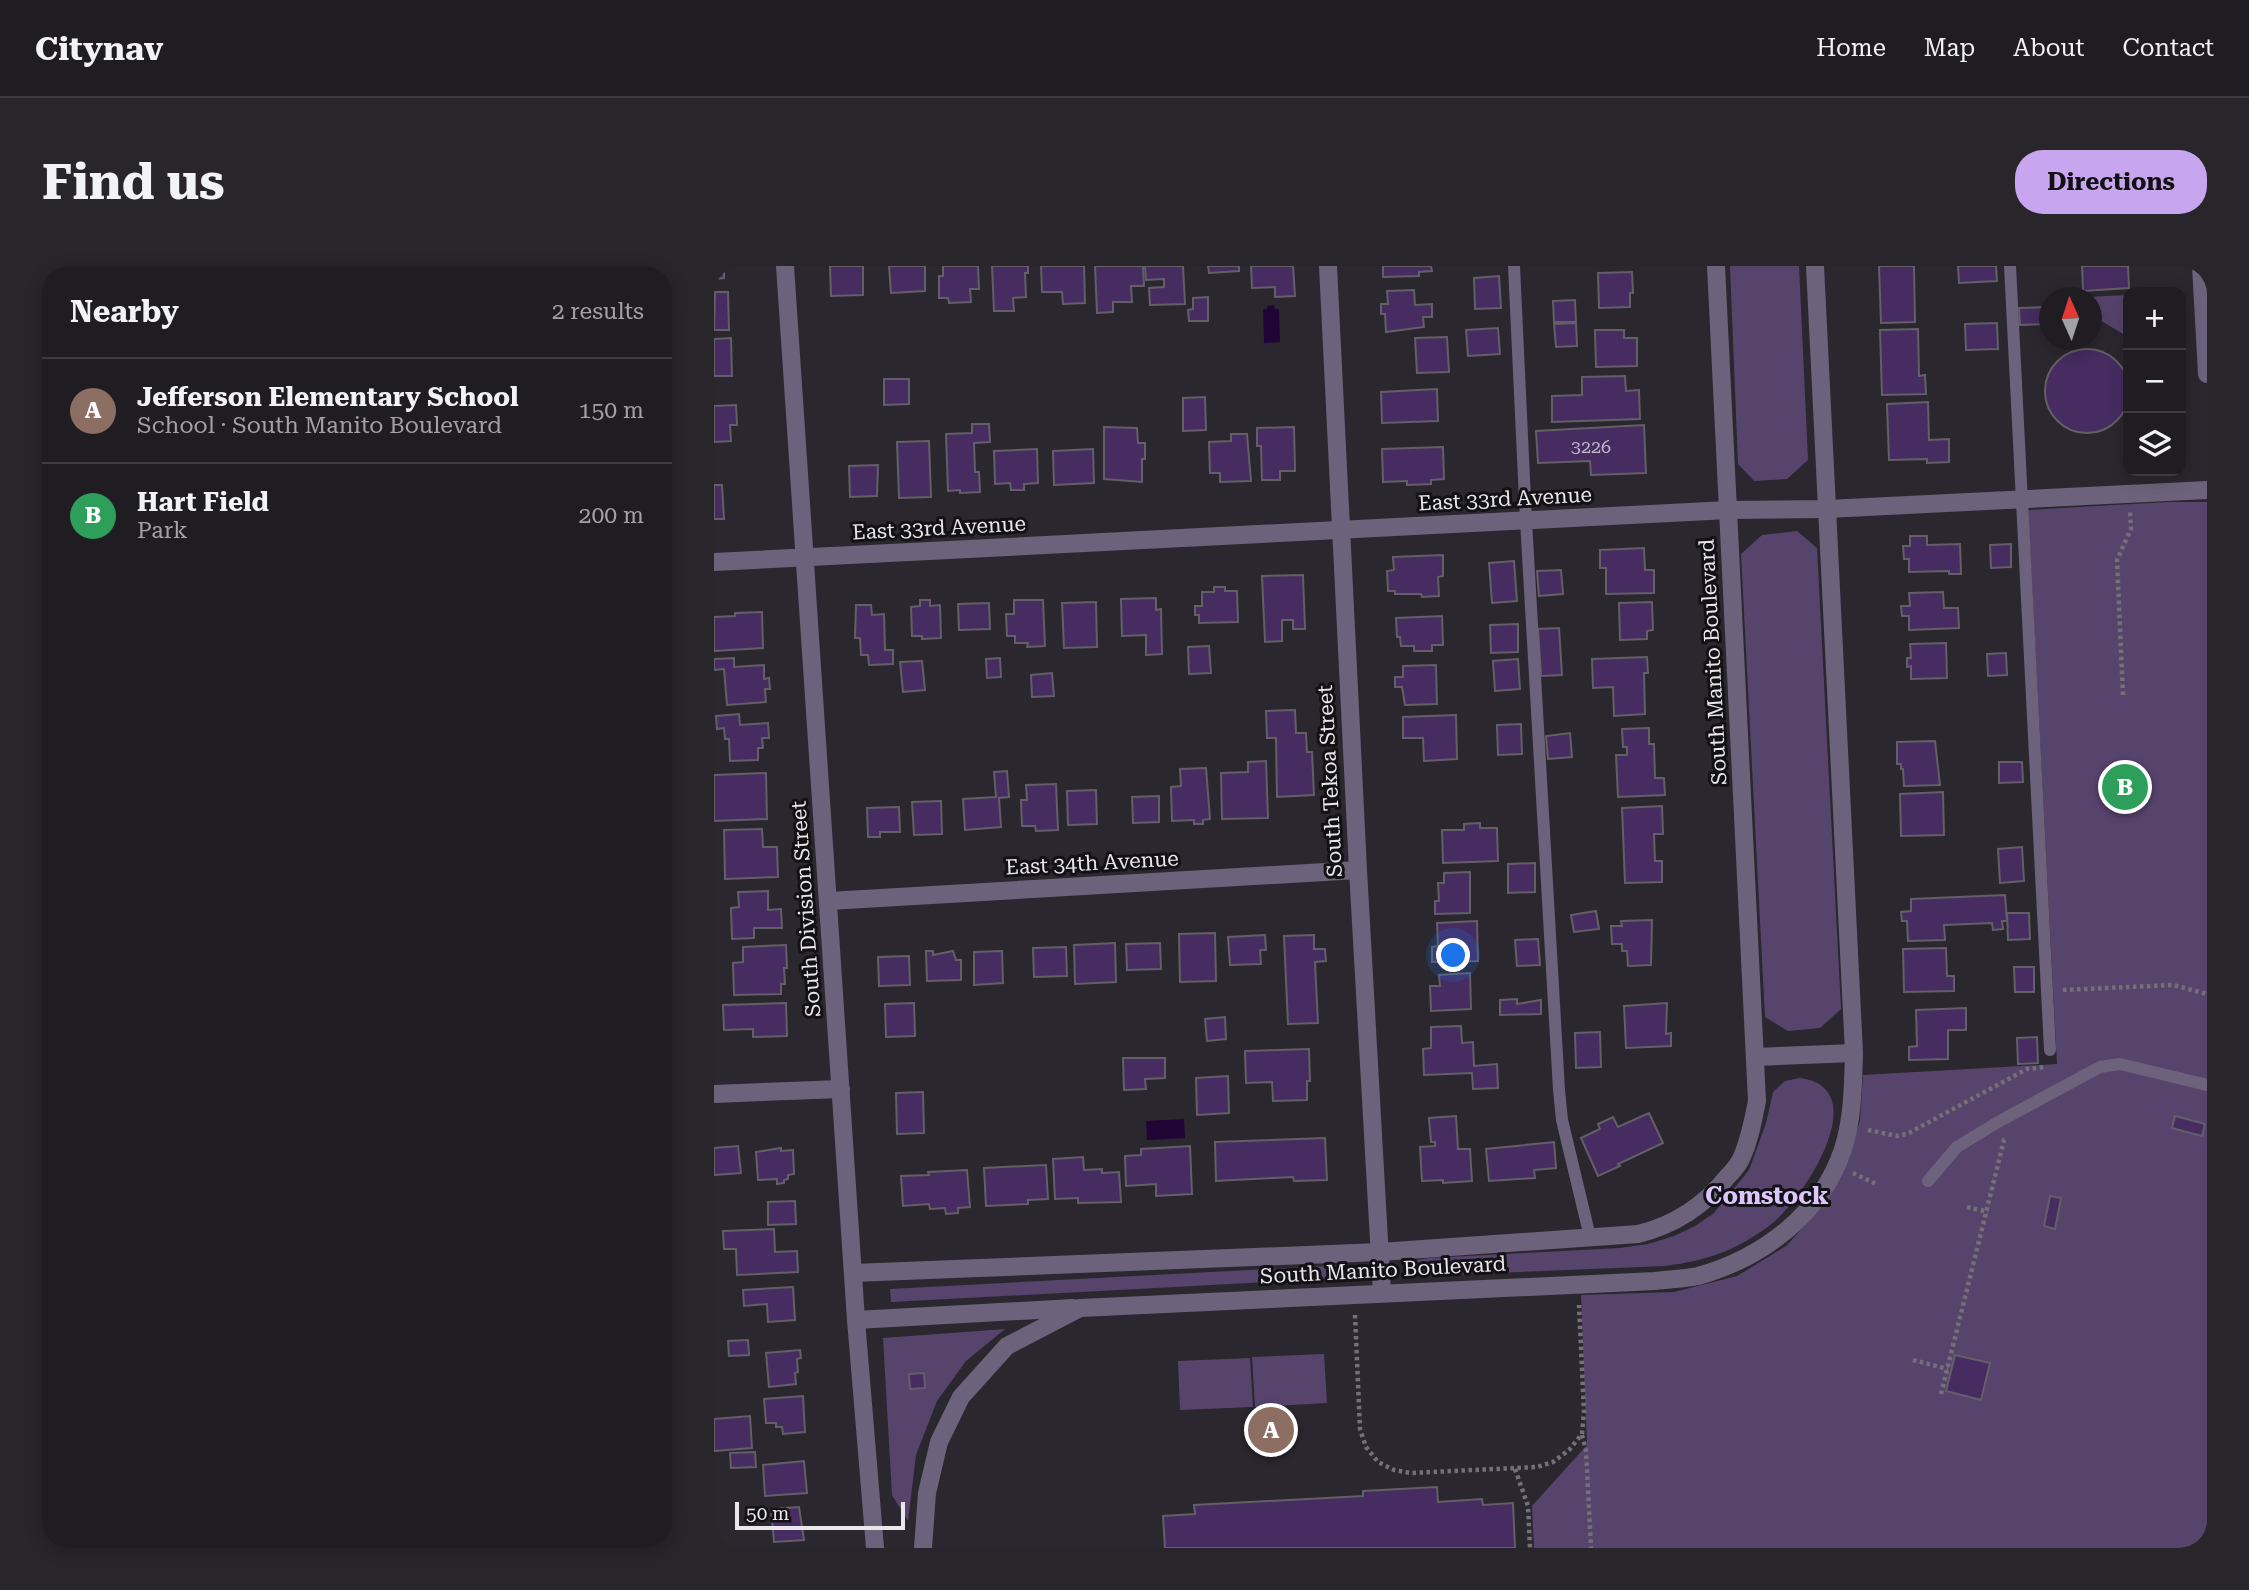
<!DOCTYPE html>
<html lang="en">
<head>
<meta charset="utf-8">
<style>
  :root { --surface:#201d22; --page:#28262a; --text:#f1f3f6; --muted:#a2a2a5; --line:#3d3b40; --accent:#c7a6ef }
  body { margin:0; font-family:"Roboto Serif",serif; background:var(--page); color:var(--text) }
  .controls { position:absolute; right:21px; top:21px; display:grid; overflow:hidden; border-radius:14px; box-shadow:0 4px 18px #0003 }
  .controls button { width:63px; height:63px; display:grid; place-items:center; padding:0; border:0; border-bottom:2px solid var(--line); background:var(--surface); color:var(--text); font:35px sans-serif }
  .compass { position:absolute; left:1325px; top:21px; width:63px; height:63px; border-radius:50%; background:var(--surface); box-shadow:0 4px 18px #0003; rotate:357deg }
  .scale { position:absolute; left:21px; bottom:18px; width:170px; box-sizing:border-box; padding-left:7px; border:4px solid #e9e7ec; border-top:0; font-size:19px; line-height:24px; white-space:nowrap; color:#e9e7ec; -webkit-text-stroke:5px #121114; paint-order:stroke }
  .you { position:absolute; left:740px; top:690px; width:24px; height:24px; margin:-18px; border:5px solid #fff; border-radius:50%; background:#1a73e8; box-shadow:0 0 0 10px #1a73e833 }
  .badge { display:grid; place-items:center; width:46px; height:46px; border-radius:50%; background:var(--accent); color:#fff; font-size:23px; font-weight:700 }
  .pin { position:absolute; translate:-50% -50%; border:4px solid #fff; box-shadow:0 2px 7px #0006 }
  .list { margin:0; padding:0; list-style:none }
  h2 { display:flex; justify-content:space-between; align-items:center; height:91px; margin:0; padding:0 28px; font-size:30px }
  h2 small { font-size:23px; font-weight:400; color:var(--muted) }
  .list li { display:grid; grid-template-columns:46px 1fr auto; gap:21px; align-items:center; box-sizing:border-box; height:105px; padding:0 28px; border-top:2px solid var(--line) }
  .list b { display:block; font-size:26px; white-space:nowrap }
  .list p { margin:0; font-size:23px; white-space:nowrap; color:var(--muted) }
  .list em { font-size:23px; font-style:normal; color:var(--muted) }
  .icon { flex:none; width:38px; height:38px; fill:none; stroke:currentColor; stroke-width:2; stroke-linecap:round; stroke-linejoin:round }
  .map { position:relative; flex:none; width:1493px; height:1282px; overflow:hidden; border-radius:28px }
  header { display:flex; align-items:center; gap:42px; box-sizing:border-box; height:98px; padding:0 35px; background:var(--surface); border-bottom:2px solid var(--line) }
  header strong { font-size:33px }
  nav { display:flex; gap:38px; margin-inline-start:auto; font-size:24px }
  .intro { display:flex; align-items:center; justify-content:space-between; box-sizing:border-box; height:168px; padding:0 42px }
  h1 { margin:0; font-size:49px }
  .button { padding:18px 32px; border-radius:28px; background:var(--accent); color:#111; font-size:24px; font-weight:700 }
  main { display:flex; gap:42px; padding:0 42px }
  aside { flex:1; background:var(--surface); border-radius:28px; box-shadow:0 4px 18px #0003 }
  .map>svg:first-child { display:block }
  .green { fill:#57446d }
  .water { fill:#200436 }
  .building { fill:#462c61; stroke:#625f67; stroke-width:2 }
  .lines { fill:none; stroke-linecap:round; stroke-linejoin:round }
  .path { stroke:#737177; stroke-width:4.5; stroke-dasharray:3.5 3.5; stroke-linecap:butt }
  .lane { stroke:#6d627b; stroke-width:12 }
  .street { stroke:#6d627b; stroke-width:18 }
  .labels { text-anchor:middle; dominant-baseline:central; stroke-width:6; stroke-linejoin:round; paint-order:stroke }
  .number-label { font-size:18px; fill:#c0b8c9 }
  .street-label { font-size:21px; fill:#e9e7ec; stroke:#121114 }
  .quarter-label { font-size:24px; font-weight:bold; fill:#ddc5fd; stroke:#121114 }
</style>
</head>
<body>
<header>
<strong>Citynav</strong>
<nav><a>Home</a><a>Map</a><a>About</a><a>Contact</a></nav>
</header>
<div class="intro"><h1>Find us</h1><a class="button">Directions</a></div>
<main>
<aside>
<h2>Nearby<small>2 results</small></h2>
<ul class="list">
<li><span class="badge" style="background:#8d6e63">A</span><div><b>Jefferson Elementary School</b><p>School · South Manito Boulevard</p></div><em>150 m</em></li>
<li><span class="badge" style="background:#2e9e5b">B</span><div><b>Hart Field</b><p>Park</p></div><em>200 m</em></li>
</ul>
</aside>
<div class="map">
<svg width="1493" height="1282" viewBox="0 0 1493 1282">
  <rect width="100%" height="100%" fill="#2a272e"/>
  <g class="green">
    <polygon points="1016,0 1085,0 1094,194 1073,213 1040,215 1024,198"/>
    <polygon points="1414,29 1414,71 1389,56 1378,54 1378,32 1371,31"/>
    <polygon points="1453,236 1493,236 1493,1282 820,1282 818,1240 873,1179 867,1029 960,1026 1023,1010 1072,980 1110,939 1129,905 1146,854 1149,809 1343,798 1314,244"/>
    <polygon points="1083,265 1103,282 1127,743 1106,762 1074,765 1051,751 1027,288 1048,269"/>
    <path d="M1086,812C1163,822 1088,936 1055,960C1019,986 994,994 951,1000L710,1010L701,1007L699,1000L703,994L714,992L906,982L934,978L960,970L981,960L1000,947L1035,904L1052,857L1059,826L1071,815Z"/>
    <polygon points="630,999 631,1012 177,1036 176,1023"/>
    <polygon points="291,1063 252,1095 223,1135 202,1189 194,1255 178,1229 169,1072"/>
    <polygon points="610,1088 613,1137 541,1141 538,1091"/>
    <polygon points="536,1092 539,1141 466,1144 464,1095"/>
  </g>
  <g class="water">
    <polygon points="560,39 561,43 565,43 566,76 550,77 549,43 553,43 553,40"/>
    <polygon points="470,853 471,872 433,874 432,855"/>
  </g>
  <g class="building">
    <polygon points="0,0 13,0 10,0 10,12 0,13"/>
    <polygon points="116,0 149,0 149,29 117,30"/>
    <polygon points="175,0 211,0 211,25 177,27"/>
    <polygon points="229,0 264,0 265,23 256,23 257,36 235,37 234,32 225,32 225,10 229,10"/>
    <polygon points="278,0 314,0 314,7 311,7 312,31 299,32 300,45 280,45"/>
    <polygon points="327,0 370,0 371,37 349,38 348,26 328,26"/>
    <polygon points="381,0 429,0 430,20 417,20 418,36 399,36 399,46 383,47"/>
    <polygon points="431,0 469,0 471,38 436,39 435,22 450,21 450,13 432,14"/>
    <polygon points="494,0 525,0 525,5 495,7"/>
    <polygon points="537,0 579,0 581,30 561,31 561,21 538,22"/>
    <polygon points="669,0 717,0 718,5 705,6 705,10 669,11"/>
    <polygon points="1165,0 1200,0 1201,56 1167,57"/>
    <polygon points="1244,0 1282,0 1283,15 1245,17"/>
    <polygon points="1368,0 1414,0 1415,22 1369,25"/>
    <polygon points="918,6 919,27 916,27 916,41 885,42 884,7"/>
    <polygon points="785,10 787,42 761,43 760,12"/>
    <polygon points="700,24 701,39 718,38 718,51 709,51 710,61 672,66 671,48 667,48 667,38 674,38 673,25"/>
    <polygon points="1,26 14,26 15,64 0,64"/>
    <polygon points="494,31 494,55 475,55 474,44 479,43 479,32"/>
    <polygon points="861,34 862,56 840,56 839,35"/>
    <polygon points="1336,41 1336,58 1306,59 1305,42"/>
    <polygon points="862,57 863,80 842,81 840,58"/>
    <polygon points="1283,57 1284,83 1252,84 1251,58"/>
    <polygon points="784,62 786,88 754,90 752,64"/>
    <polygon points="1204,63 1205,110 1211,109 1212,128 1168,129 1166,64"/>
    <polygon points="881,64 910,64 910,72 923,72 923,100 882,101"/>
    <polygon points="733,71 735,106 703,107 701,72"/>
    <polygon points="17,72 18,110 0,110 0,73"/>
    <circle cx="1373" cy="125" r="42"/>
    <polygon points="911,110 912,125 925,124 926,153 838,156 838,130 868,129 868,111"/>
    <polygon points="170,113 195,113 195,138 170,139"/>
    <polygon points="723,123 724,155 668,157 667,126"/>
    <polygon points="491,131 492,164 469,165 469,132"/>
    <polygon points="1214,136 1215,174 1235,173 1235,196 1213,197 1213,193 1175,194 1173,138"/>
    <polygon points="22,139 23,159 16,159 17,175 0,176 0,140"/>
    <polygon points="258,158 275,158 276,176 260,177 261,206 265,206 266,226 246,227 246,224 234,225 232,168 258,167"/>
    <polygon points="930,159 932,207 877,209 876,195 824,197 822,165"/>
    <polygon points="390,161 423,162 424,177 431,177 431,193 428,193 428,216 390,213"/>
    <polygon points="580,161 581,205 566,205 566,214 548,214 547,180 543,180 543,162"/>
    <polygon points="517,168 533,168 537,215 506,216 506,207 496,207 495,176 517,175"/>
    <polygon points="215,175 217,231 185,232 183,176"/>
    <polygon points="729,181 730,213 717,214 717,218 693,219 693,215 669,216 668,183"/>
    <polygon points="323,183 324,217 310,218 310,224 297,224 296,217 281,218 280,185"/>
    <polygon points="379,183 380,217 340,219 339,185"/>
    <polygon points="164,199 163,230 136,231 135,200"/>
    <polygon points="0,219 8,219 10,253 0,253"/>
    <polygon points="1196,270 1213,270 1213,279 1246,278 1247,308 1235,308 1235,305 1195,306 1195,293 1190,293 1189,280 1196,280"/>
    <polygon points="1297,278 1297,301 1277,302 1276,279"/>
    <polygon points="930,282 931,304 940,304 940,327 892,328 892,302 886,302 886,284"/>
    <polygon points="729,289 729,310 724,311 725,330 708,331 707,328 681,328 681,325 674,325 673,305 680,304 679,291"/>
    <polygon points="800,295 803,335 778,337 775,297"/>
    <polygon points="847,304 849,328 825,330 823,305"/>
    <polygon points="589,309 591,363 579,363 579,354 568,354 568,375 551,376 548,310"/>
    <polygon points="500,321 511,321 511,325 523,325 524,356 485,357 485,349 481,349 481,340 488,340 488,326 500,326"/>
    <polygon points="1229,326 1230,342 1244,342 1245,362 1195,364 1195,350 1188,350 1187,340 1196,340 1195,327"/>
    <polygon points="442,332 442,344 447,343 448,388 432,389 432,369 408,370 407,333"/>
    <polygon points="206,334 216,334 216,340 226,339 227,372 208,373 208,370 198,370 197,341 206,340"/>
    <polygon points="300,334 329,334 331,380 313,381 314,377 301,377 301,370 293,370 292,348 300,348"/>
    <polygon points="382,336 383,381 350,382 348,337"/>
    <polygon points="938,336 939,364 933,365 933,373 906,374 905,337"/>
    <polygon points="275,337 276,363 245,364 244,338"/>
    <polygon points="142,339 157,339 158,349 170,348 171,384 179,384 179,398 155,399 154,389 147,389 146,372 141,372"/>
    <polygon points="48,346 49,382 0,385 0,351 21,350 21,347"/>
    <polygon points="728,350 729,379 718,379 718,385 700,385 700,380 687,380 686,371 683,371 682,352"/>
    <polygon points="804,358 804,386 777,387 776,359"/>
    <polygon points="845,362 848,409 827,410 824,363"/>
    <polygon points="1232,377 1233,412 1197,413 1197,400 1193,401 1193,392 1197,392 1196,378"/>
    <polygon points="495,380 497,407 475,408 474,381"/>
    <polygon points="1292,387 1293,409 1274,410 1273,388"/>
    <polygon points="933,391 934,407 930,407 931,448 900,450 899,421 879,422 878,393"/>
    <polygon points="20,392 20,401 50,399 50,413 55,412 56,423 51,423 52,436 13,439 10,403 0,404 0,393"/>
    <polygon points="286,392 287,411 273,412 272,393"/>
    <polygon points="804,393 806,423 781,425 779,395"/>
    <polygon points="208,395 211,424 189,426 186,396"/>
    <polygon points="722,399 723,438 691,439 688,421 681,421 681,411 689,411 689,400"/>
    <polygon points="338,407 340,430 318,431 317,409"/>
    <polygon points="581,444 582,467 592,467 593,486 598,486 600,529 563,531 562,472 553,472 552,445"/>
    <polygon points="25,448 26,459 54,457 55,472 48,472 49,482 44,482 44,494 16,495 15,473 11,473 10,462 3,463 2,450"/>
    <polygon points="742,449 743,493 710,495 709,472 689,472 689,451"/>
    <polygon points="807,458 808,488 784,489 783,459"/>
    <polygon points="935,462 935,478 940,478 941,512 950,512 951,529 904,531 902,489 913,489 913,481 909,481 908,463"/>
    <polygon points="856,467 858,491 834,493 832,470"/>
    <polygon points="1221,475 1226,519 1190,520 1189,503 1187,503 1187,498 1183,498 1183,476"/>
    <polygon points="552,495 554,552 508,553 507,507 534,506 534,496"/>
    <polygon points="1285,496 1308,496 1309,516 1285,517"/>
    <polygon points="492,502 496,553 489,554 489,558 480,558 480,554 458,555 457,521 467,520 466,503"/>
    <polygon points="293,505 295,531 285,532 287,561 251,564 249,533 282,531 280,506"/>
    <polygon points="52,507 53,553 0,555 0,509"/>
    <polygon points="342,518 344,564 322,565 321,560 308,560 307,534 313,534 312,519"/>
    <polygon points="382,524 383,558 354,559 353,525"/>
    <polygon points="1229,526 1230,569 1187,570 1186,528"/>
    <polygon points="445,530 445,556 419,557 418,531"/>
    <polygon points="227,535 228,568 200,569 198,536"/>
    <polygon points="948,540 949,568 940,568 941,595 948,595 948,616 911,617 908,542"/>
    <polygon points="185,541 186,566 166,566 166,571 154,571 153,542"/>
    <polygon points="766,557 766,562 783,562 784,595 729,597 728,564 750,564 750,558"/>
    <polygon points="48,563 49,581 63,581 64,611 11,613 10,564"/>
    <polygon points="1308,581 1310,615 1286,617 1284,583"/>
    <polygon points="821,597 821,626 794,627 794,598"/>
    <polygon points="756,606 756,647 721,648 721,635 725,635 724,617 730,617 730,607"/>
    <polygon points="54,625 54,644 67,643 68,662 40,662 40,672 18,673 17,642 25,641 24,626"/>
    <polygon points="1291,629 1293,655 1288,655 1289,663 1279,664 1278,657 1230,659 1231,674 1194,675 1193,655 1188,655 1187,646 1197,645 1197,633"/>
    <polygon points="882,645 885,663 860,666 857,649"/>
    <polygon points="1293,647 1315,647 1316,673 1294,674"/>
    <polygon points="938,654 937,699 914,700 913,685 908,685 908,678 898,678 897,660 908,660 907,655"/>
    <polygon points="763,655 764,695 718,696 718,681 724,680 723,657"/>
    <polygon points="501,667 502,715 466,716 465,668"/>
    <polygon points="551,669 552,684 546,684 547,698 516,699 514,671"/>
    <polygon points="600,669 600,683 611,683 612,695 601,696 604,757 574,758 570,670"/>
    <polygon points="824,673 826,699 803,700 801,674"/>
    <polygon points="401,677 402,716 361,718 360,679"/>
    <polygon points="446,677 447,703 413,704 412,678"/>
    <polygon points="72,679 73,702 70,702 71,718 67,718 67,728 20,729 19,697 29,696 29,681"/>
    <polygon points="352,681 353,710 320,711 319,682"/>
    <polygon points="1232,682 1233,710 1240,710 1240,725 1190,726 1189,683"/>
    <polygon points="212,685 219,685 219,689 239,685 242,694 247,694 247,714 213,715"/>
    <polygon points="288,685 289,717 260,719 260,686"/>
    <polygon points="195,690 196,719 165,720 164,691"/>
    <polygon points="1300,701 1320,701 1320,726 1301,726"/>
    <polygon points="756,707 757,743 717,745 716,720 726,720 725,709"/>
    <polygon points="803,733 803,738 827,734 827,748 786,749 786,734"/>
    <polygon points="72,737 73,770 39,771 39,763 10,764 9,739"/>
    <polygon points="200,737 201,770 172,771 171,738"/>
    <polygon points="953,737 952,768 957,767 957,780 912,782 910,740"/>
    <polygon points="1252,742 1252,764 1234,764 1234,793 1195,794 1195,781 1203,780 1202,744"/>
    <polygon points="511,751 512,773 493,775 491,753"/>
    <polygon points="747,760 748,777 759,776 760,800 783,798 784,822 759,823 758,807 710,809 709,783 717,782 717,761"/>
    <polygon points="886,766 887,801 862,802 861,767"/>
    <polygon points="1323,771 1324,797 1304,798 1303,772"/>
    <polygon points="595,783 596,815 593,815 593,834 559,835 558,816 532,817 531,785"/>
    <polygon points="409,792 451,792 451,812 431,813 432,823 410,824"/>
    <polygon points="514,810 515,847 483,849 482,812"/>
    <polygon points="209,826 210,867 183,868 182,827"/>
    <polygon points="935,847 949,877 904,898 906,900 884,910 867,872 886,863 884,858 899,851 904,861"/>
    <polygon points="742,850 744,883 756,883 758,915 729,917 729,914 708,915 706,881 721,880 721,876 717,876 715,852"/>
    <polygon points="1461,850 1491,858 1488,870 1458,862"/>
    <polygon points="611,872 613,914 580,915 579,911 502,915 501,876"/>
    <polygon points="840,876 842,902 820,904 821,912 775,915 772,883"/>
    <polygon points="24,880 27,907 0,909 0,882"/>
    <polygon points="476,880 478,928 442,930 442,918 412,920 411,890 427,889 427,883"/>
    <polygon points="67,882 67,885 79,884 80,908 74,909 74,913 70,914 70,917 63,918 63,913 44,914 42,886"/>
    <polygon points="369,891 370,904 388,903 388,907 405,906 407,936 364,937 364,932 341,933 339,893"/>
    <polygon points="332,899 334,933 314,934 314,938 272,940 270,902"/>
    <polygon points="253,904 256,941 244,942 244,947 232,948 231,942 216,943 215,938 189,940 187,910 215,909 214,906"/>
    <polygon points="1336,930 1347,932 1341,963 1330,960"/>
    <polygon points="81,935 82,958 54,959 54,936"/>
    <polygon points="60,963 61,986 83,985 84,1006 23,1009 22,983 10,983 9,965"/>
    <polygon points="79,1021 81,1054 54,1056 53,1038 30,1040 29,1024"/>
    <polygon points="34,1074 35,1089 15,1090 14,1075"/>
    <polygon points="86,1084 87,1092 83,1093 84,1106 81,1107 82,1118 55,1121 52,1087"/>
    <polygon points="1241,1089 1276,1097 1267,1134 1232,1125"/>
    <polygon points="210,1107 211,1122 196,1123 195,1108"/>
    <polygon points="89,1130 91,1166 69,1168 68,1161 62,1161 62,1157 52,1157 50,1133"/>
    <polygon points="36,1150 38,1182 0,1185 0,1153"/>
    <polygon points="41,1186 42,1201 17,1202 16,1187"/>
    <polygon points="90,1195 93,1227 51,1230 49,1199"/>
    <polygon points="723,1221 724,1236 768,1233 769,1239 799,1237 801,1282 451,1282 449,1250 481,1248 480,1239 649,1230 649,1225"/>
    <polygon points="85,1241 90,1274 60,1276 57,1243"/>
  </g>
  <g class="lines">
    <g class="path">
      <polyline points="1409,429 1403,294 1417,263 1416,246"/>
      <polyline points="1349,724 1459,719 1493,728"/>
      <polyline points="1154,864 1183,870 1193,868 1313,803 1332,801"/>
      <polyline points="1139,907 1162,918"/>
      <polyline points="1253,941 1274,946"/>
      <polyline points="641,1049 646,1163 652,1181 664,1196 680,1204 697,1207 823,1201 839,1196 855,1184 868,1168 870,1146 865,1039"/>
      <polyline points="1199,1094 1234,1103"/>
      <polyline points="1227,1128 1290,874 1293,873"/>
      <polyline points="868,1169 872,1184 877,1282"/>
      <polyline points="801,1203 814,1240 816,1282"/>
    </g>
    <g class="lane">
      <polyline points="800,0 812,255 845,824 848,854 876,971"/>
      <polyline points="1296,0 1336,784"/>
      <polyline points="1214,915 1243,881 1284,856 1386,801 1406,798 1493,819"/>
    </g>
    <g class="street">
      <polyline points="71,0 142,1054 161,1282"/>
      <polyline points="614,0 644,604 668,1027"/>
      <polyline points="1487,0 1493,108"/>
      <polyline points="0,296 1014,244 1113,243 1493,224"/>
      <polyline points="115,635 644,604"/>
      <polyline points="1042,791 1140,787"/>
      <polyline points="0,828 127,823"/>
      <path d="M139,1007L666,986L924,968C961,959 990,940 1014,910C1019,905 1024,899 1027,893C1036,874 1039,854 1043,835L1002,0"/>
      <polyline points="142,1054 359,1042"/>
      <path d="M209,1282L213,1227L225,1176L247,1131L293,1080L366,1042L941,1015C955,1013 971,1013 984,1010C1048,992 1108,948 1129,883C1139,852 1139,819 1140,787L1101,0"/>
    </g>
  </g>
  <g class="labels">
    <g class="number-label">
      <text x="877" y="180">3226</text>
    </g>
    <g class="street-label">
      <text transform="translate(791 233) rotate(-3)">East 33rd Avenue</text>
      <text transform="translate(225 262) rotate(-3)">East 33rd Avenue</text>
      <text transform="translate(999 396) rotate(-93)">South Manito Boulevard</text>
      <text transform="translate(616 515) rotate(-93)">South Tekoa Street</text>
      <text transform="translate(378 597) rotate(-3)">East 34th Avenue</text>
      <text transform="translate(92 643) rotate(-94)">South Division Street</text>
      <text transform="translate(669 1004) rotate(-3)">South Manito Boulevard</text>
    </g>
    <g class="quarter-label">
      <text x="1053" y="930">Comstock</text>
    </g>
  </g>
</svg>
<div class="controls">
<button>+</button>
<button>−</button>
<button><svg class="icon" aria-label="layers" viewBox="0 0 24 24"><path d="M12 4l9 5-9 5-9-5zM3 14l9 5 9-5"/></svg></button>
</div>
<svg class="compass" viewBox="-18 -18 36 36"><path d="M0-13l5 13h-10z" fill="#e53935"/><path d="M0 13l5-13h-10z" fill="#a2a2a5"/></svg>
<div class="scale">50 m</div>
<div class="you"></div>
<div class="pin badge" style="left:557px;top:1164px;background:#8d6e63">A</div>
<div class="pin badge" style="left:1411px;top:521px;background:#2e9e5b">B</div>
</div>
</main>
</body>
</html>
